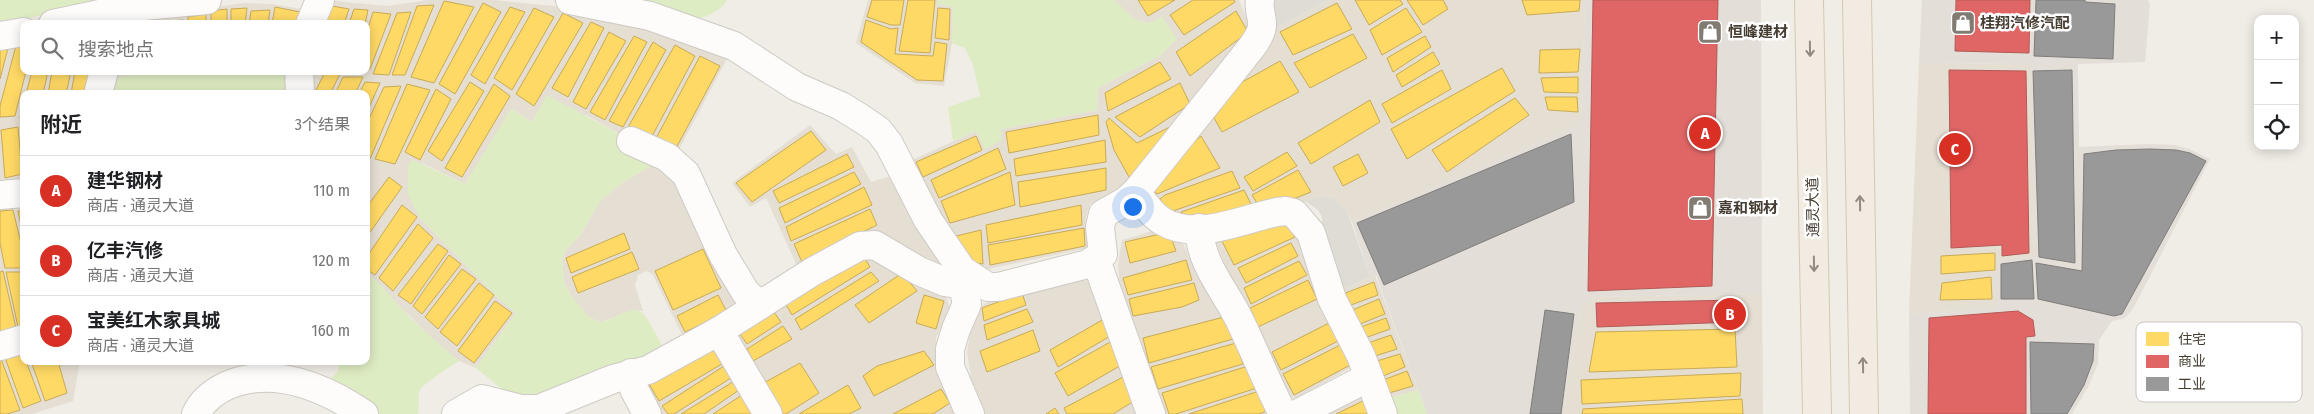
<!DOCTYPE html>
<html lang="zh">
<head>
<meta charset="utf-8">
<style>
  :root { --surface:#fff; --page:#f6f6f6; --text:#202124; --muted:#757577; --line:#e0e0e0; --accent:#d93025 }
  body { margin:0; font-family:"Fira Sans Condensed","Noto Sans SC",sans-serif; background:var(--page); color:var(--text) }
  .controls { position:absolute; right:15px; top:15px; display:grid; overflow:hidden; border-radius:10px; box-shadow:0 2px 12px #0003 }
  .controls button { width:45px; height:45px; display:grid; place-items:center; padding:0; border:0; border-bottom:1px solid var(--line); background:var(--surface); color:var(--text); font:25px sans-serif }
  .you { position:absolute; left:1132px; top:206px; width:18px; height:18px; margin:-12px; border:4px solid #fff; border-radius:50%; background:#1a73e8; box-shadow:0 0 0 8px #1a73e833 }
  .badge { display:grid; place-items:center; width:32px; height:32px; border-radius:50%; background:var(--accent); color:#fff; font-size:16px; font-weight:700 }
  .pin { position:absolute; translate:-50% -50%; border:2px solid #fff; box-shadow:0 1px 5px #0006 }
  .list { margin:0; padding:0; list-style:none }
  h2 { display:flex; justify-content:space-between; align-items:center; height:65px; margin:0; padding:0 20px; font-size:21px }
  h2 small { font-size:16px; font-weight:400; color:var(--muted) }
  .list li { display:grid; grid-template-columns:32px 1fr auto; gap:15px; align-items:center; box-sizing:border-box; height:70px; padding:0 20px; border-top:1px solid var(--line) }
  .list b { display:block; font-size:19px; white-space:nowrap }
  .list p { margin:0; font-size:16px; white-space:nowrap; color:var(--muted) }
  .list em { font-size:16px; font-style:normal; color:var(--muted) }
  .icon { flex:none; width:28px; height:28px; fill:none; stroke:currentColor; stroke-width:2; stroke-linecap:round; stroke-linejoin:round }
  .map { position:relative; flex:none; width:2314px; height:414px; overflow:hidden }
  .search { position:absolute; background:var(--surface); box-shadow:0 2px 12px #0003; left:20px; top:20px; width:350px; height:55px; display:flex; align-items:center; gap:12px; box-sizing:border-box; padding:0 18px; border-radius:10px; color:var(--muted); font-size:19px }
  .panel { position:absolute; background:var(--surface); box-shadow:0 2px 12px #0003; left:20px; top:90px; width:350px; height:275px; border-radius:10px }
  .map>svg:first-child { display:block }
  .residential { fill:#e5ded3 }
  .industrial { fill:#e3ded7 }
  .green { fill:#deecc3 }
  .parking { fill:#dfdcd6 }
  .homes { fill:#ffd966; stroke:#c8aa56 }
  .shops { fill:#e06666; stroke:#b25a56 }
  .industry { fill:#999; stroke:#807d7a }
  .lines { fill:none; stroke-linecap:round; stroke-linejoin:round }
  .minor-casing { stroke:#cecac4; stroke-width:30 }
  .major-casing { stroke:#d4c8b2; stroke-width:30 }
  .minor { stroke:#fdfcfb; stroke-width:28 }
  .major { stroke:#f1ebe2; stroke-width:28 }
  .oneway { stroke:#938b81 }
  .labels { text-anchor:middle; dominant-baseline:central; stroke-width:5; stroke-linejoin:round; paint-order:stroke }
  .poi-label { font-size:15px; font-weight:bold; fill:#463d32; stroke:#fff; text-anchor:start }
  .street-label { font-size:15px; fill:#463d32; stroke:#fff }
  .key { fill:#fff; stroke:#c8c5c2; stroke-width:1 }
  .key-label { font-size:14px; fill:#463d32 }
</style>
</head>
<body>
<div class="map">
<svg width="2314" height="414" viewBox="0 0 2314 414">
  <rect width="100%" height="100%" fill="#f0ede6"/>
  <g class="residential">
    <polygon points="428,0 494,0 554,6 650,30 728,57 676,155 623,136 586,115 532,122 512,109 465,184 422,163 420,218 499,299 516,313 476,368 459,361 443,349 399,306 377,281 366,274 366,94 306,94 307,71 366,71 366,24 320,24 329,3 335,1 387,6"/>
    <polygon points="868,0 938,0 938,4 953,7 952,43 944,86 915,83 856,43"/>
    <polygon points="1114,0 1239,0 1251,28 1128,188 1090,204 1086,217 1090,243 1088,248 984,270 966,262 910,161 976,131 986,149 1001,129 1097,110 1098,88 1161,55 1149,23 1134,19"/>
    <polygon points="1327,0 1585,0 1581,119 1576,126 1352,222 1347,211 1335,199 1324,196 1284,208 1188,223 1150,196 1273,33 1280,26"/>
    <polygon points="245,3 272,4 302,9 302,24 126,24 131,20 182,16 222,6"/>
    <polygon points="24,39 24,71 95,71 90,94 24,94 24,183 0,185 0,42"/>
    <polygon points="1919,63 2032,64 2034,257 1997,308 1909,314"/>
    <polygon points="112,71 153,71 110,79"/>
    <polygon points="810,125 836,154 852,147 871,182 891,176 940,261 938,267 900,248 798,268 766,198 750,207 732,183"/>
    <polygon points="659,161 666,162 743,300 688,341 682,335 653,275 647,271 638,275 635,285 643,311 634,310 601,322 590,318 581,308 571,296 564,282 562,259 565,251 580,235 600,201 622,183"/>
    <polygon points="24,205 24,332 0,340 0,206"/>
    <polygon points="1289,220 1354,366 1295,399 1288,395 1252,327 1215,241"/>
    <polygon points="1166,227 1182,242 1203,284 1228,318 1270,411 1267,414 1164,414 1130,315 1119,279 1118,265 1122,240"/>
    <polygon points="862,253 941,292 947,299 950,308 936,338 936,356 939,370 960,414 775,414 735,334"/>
    <polygon points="1375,275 1418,390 1387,399 1340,290"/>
    <polygon points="1082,280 1089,281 1095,285 1142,414 980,414 974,399 967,352 971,328 978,308 989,301"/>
    <polygon points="1762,294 1763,414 1563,414 1580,311 1588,301 1596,297"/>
    <polygon points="709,342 761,414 660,414 647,393 647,380"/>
    <polygon points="24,344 24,361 80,361 73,401 32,414 0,414 0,353"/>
    <polygon points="1360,396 1365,396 1374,414 1324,414"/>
  </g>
  <g class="industrial">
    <polygon points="1585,0 1761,0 1762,294 1596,297 1588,301 1580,311 1563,414 1427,414 1376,275 1370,277 1352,222 1576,126 1581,119"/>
    <polygon points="1922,0 2148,0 2150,4 2145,62 2078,64 2079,147 2147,144 2175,145 2189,149 2210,159 2133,309 2125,318 2112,321 2099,340 2098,364 2088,387 2072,414 1910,414 1909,314 1997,308 1998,261 2034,257 2031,64 1919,63"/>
  </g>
  <g class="green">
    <path d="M0,0H113C75,4 39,19 0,22Z"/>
    <path d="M626,0H727C722,12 699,21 686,19C667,17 645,6 626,0Z"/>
    <polygon points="938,0 1114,0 1134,19 1149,23 1162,17 1177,39 1161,55 1098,88 1097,110 1001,129 1001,141 985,149 976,131 953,141 948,107 980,96 973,65 965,48 952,43 953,7 938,4"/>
    <polygon points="153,71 293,71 296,94 105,94 110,79"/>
    <path d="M547,95L623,136L659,161L622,183L600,201L580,235L565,251L562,259L564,282L571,296L590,318L601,322C627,316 637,295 653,329C657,336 662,342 662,351L550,394L527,397L503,390L476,368L516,313L499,299L420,218L408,194V165L413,160L465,184L511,109L532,122Z"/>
    <path d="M366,274L377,281L411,319L459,361C452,365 423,384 420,390C417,397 420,406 418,414H377L328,382L338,371L339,361H366Z"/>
    <polygon points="1418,390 1427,414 1393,414 1387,399"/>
  </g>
  <g class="parking">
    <polygon points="1273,0 1327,0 1280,26 1273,33"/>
    <polygon points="1324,196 1335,199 1347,211 1370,277 1340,290 1322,228 1322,217 1318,210 1305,201"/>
  </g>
  <g class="homes">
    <polygon points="872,0 904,0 900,25 891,25 867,17"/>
    <polygon points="908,0 935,0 930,53 899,51"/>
    <polygon points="1138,0 1175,0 1148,16"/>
    <polygon points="1193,0 1234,0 1235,2 1184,35 1170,15"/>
    <polygon points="1355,0 1400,0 1403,4 1369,25"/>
    <polygon points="1407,0 1443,0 1448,9 1423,25"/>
    <polygon points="1522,0 1580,0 1579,11 1527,15"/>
    <polygon points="444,1 474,7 434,83 411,77"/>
    <polygon points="483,3 501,12 455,94 439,84"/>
    <polygon points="1337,3 1352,29 1293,55 1280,32"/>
    <polygon points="434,5 405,75 392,75 417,6"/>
    <polygon points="332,6 349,9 344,24 325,24"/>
    <polygon points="275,7 300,12 297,24 272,24"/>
    <polygon points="510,7 525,12 485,84 471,75"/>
    <polygon points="247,8 245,24 231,24 231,9"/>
    <polygon points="534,8 554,17 512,90 494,78"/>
    <polygon points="938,8 950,9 949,40 935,38"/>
    <polygon points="1406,8 1422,32 1382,55 1370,30"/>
    <polygon points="227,9 227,24 211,24 211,11"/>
    <polygon points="354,9 368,10 365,24 349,24"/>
    <polygon points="270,10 268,24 249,24 251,11"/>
    <polygon points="1236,11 1248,32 1190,76 1176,52"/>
    <polygon points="373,12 391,14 370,69 366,69 366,35"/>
    <polygon points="411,12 389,75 373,74 397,13"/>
    <polygon points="563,13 583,23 534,106 516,94"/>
    <polygon points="206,14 206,24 188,24 188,17"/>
    <polygon points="183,20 183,24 170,24 170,21"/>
    <polygon points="866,20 891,29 898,28 895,54 933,56 935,42 947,44 943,81 917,80 861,42"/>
    <polygon points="591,22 604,28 568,97 552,88"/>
    <polygon points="609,32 626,41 586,109 573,102"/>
    <polygon points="1353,34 1367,58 1310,88 1294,63"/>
    <polygon points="634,36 647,42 605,120 590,112"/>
    <polygon points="1425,36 1431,47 1393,72 1387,58"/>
    <polygon points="17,42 24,43 24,71 26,71 15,116 0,117 0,106"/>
    <polygon points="653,42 666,50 623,127 609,121"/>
    <polygon points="675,45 695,56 650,140 627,129"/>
    <polygon points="0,47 8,48 0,79"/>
    <polygon points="1580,49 1578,72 1539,73 1540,50"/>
    <polygon points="1433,52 1440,64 1402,87 1396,75"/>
    <polygon points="700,56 720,66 674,152 654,142"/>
    <polygon points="1280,61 1299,92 1222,132 1214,118 1237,85"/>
    <polygon points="1160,62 1171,79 1108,111 1105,93"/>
    <polygon points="1502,68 1515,91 1407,159 1391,129"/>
    <polygon points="1442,70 1451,89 1392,123 1382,104"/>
    <polygon points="32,71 48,71 43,94 26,94"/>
    <polygon points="52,71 71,71 66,94 48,94"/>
    <polygon points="75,71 91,71 86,94 71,94"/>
    <polygon points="113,71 137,71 112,75"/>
    <polygon points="325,72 340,74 330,94 314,94"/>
    <polygon points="343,77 363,77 355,94 335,94"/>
    <polygon points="1578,77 1578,93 1544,92 1541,78"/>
    <polygon points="365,82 380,83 366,114 366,94 359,94"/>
    <polygon points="470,82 484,91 442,161 428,151"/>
    <polygon points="1180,83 1190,104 1140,137 1115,117"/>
    <polygon points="407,84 430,90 395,164 375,159"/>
    <polygon points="494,84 510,96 462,177 445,168"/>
    <polygon points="401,86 370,159 366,158 366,125 384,87"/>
    <polygon points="436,89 451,99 420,160 405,152"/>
    <polygon points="1545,97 1577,97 1578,112 1548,110"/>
    <polygon points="1515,98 1529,115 1447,172 1432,150"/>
    <polygon points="1370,100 1380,122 1311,164 1298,143"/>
    <polygon points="24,102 24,118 20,118"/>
    <polygon points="1098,115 1099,135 1009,153 1006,132"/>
    <polygon points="1109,118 1137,143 1170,127 1172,135 1144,169 1129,177 1114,150 1106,122"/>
    <polygon points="18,127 22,174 5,178 1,130"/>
    <polygon points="811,131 826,150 752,202 736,183"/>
    <polygon points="976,136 982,150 923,177 916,162"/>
    <polygon points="1201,136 1220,168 1157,194 1152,188 1177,155"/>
    <polygon points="1105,140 1106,162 1016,176 1014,159"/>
    <polygon points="998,148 1006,169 939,198 931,180"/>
    <polygon points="1287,152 1297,166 1253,191 1244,177"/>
    <polygon points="847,154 854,167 779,203 773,191"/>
    <polygon points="1358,154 1368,173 1343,186 1333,167"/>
    <polygon points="1106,168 1106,190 1020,207 1018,182"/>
    <polygon points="1298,170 1311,192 1286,202 1259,206 1252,195"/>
    <polygon points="1232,171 1240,188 1167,213 1160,199 1165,195"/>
    <polygon points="854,172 861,184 785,223 779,208"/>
    <polygon points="1010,172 1015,205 950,223 941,201"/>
    <polygon points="389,177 402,187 366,238 366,208"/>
    <polygon points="864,187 872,205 791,241 786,227"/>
    <polygon points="1244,190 1253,208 1214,220 1185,217 1181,212"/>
    <polygon points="402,205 417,217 375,275 366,269 366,258"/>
    <polygon points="1081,205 1082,225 988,243 986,225"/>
    <polygon points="870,209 877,225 802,262 794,244"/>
    <polygon points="13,210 24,256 24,268 5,268 0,243 0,211"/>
    <polygon points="18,211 24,211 24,240"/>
    <polygon points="1285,218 1295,237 1234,265 1220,237"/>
    <polygon points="418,224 433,238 393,291 379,278"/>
    <polygon points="1084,228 1085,246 990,265 988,245"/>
    <polygon points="981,230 983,264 970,262 952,237"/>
    <polygon points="1169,232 1176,251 1130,263 1125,242"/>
    <polygon points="624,233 630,249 571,273 566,258"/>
    <polygon points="1291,243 1298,256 1246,283 1238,268"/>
    <polygon points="438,244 448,251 411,304 398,295"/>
    <polygon points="703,249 721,288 673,310 655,271"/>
    <polygon points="632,252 639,269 578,293 572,277"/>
    <polygon points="1995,253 1995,270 1941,274 1941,256"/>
    <polygon points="449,255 461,264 422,314 413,306"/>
    <polygon points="864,257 870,267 792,315 784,301"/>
    <polygon points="1186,260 1192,280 1128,295 1123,278"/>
    <polygon points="1299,261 1307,275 1251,304 1244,288"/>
    <polygon points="462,269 476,279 438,329 425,317"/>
    <polygon points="3,271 16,328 0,332 0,272"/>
    <polygon points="6,272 24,272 24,325 18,327"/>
    <polygon points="871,272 879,281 801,330 795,319"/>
    <polygon points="902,273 917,291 869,323 855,305"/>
    <polygon points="1991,277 1992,299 1940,300 1942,283"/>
    <polygon points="1308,280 1317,299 1258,327 1250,308"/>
    <polygon points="1374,282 1378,295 1348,306 1343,294"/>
    <polygon points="479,283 494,295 457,346 440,332"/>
    <polygon points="1194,283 1199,300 1182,307 1133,316 1129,299"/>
    <polygon points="1022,293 1026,305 984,321 982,308"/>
    <polygon points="718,295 727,312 685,332 677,316"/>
    <polygon points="924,295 944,301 936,329 916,323"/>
    <polygon points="1379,299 1385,314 1355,326 1350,311"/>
    <polygon points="495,301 512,313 474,363 458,351"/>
    <polygon points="1027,309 1033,322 987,340 984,325"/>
    <polygon points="774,312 781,322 747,344 740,334"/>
    <polygon points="1224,317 1233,339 1149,363 1143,338"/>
    <polygon points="1386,318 1390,329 1362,339 1358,328"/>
    <polygon points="1104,319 1112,335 1058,367 1050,350"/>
    <polygon points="1331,322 1342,339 1281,370 1272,352"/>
    <polygon points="783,326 792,339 753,361 747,349"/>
    <polygon points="1735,329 1737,367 1589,372 1596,332"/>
    <polygon points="1033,330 1040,351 987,372 980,351"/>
    <polygon points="1391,335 1397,349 1375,356 1368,343"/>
    <polygon points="1112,341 1123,364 1068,396 1055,373"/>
    <polygon points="1236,343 1243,364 1158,389 1151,367"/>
    <polygon points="1342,344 1354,363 1294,395 1283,374"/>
    <polygon points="716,345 727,361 659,401 649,384"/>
    <polygon points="22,349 24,361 26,361 41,401 23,408 4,355"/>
    <polygon points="924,351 934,365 874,396 863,376 877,366"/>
    <polygon points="1400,354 1405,367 1383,376 1377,361"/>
    <polygon points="0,356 20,410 7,414 0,414"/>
    <polygon points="31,361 58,361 67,393 45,401"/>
    <polygon points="800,363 819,393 786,414 779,414 760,385"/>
    <polygon points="727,364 734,376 674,414 668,414 662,406"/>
    <polygon points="1248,366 1257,388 1176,414 1169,414 1162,393"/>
    <polygon points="1407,371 1413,386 1389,393 1383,380"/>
    <polygon points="1741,373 1740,396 1582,404 1581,380"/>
    <polygon points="1123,377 1134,401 1113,414 1067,414 1064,408"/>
    <polygon points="736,380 742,388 704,414 681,414"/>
    <polygon points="848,385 861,408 849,414 799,414"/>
    <polygon points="941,389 950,403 933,414 893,414"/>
    <polygon points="1259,391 1267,411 1259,414 1189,414"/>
    <polygon points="745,393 753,414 713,414"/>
    <polygon points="1742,399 1743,414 1582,414 1583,409"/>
    <polygon points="1365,400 1370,414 1336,414"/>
    <polygon points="1055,408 1059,414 1046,414"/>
  </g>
  <g class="shops">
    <polygon points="1593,0 1718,0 1712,286 1588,291"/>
    <polygon points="1956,0 2030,0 2029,53 1955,51"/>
    <polygon points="1949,70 2026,71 2029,253 2002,256 2002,245 1951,248"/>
    <polygon points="1737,300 1736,322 1597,327 1596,303"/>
    <polygon points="2018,311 2033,320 2035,336 2026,337 2026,414 1928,414 1929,318"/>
  </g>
  <g class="industry">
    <polygon points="2036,0 2085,0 2085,2 2115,4 2113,59 2034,56"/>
    <polygon points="2072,70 2075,263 2039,257 2033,71"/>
    <polygon points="1571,134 1574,202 1384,285 1357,223"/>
    <polygon points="2150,149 2176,150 2190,153 2206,161 2122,314 2114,316 2038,299 2036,263 2082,271 2084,154 2116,150"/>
    <polygon points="2032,260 2034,299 2001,299 2001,264"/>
    <polygon points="1545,310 1574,314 1561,414 1530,414"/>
    <polygon points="2030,342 2094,344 2093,361 2084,385 2067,414 2031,414"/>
  </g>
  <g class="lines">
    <defs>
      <g id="minor">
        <path d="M570,0L650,16L734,46L797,87L841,106L862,119L878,130L889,144L928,220L962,270L988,287H998L1088,264L1103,254L1100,227L1103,214L1126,201L1136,192L1243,58C1250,49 1263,35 1262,23C1262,15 1258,9 1260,0"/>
        <polyline points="53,24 132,7 207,0"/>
        <polyline points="310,24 320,0"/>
        <polyline points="0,36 24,32"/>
        <polyline points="299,71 300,94"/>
        <polyline points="98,94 104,71"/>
        <polyline points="631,141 667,157 686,174 723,255 746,293 760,305"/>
        <path d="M1136,192C1143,202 1151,214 1162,221C1197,242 1242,219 1277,212L1286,211L1294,213L1311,233L1332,299L1361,356L1383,414"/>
        <polyline points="0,195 24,193"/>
        <path d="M1199,228C1200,263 1224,289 1239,319C1254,350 1267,383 1283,414"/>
        <polyline points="1096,260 1151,414"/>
        <polyline points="968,286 964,291 967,304 956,329 950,349 950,367 970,414"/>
        <polyline points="719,331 768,414"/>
        <polyline points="0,346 24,339"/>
        <polyline points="631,373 634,389 647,414"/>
        <path d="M196,414C202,401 214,392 226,386C274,365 324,387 364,414"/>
        <polyline points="456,414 482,399 521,409 539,409 613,379 648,370 719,331 812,272 860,246 875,245 919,271 945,282 968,286 976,280"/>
        <polyline points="1297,414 1369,377"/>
      </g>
      <g id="major">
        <polyline points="1809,0 1817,414"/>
        <polyline points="1857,0 1864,414"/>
      </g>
    </defs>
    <use href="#minor" class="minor-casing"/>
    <use href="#major" class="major-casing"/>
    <use href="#minor" class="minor"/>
    <use href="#major" class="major"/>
  </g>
  <defs><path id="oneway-shaft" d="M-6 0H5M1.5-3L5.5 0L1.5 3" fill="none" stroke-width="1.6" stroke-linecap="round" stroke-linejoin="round" transform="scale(1.25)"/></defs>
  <g class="oneway">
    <use href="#oneway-shaft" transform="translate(1810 49) rotate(89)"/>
    <use href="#oneway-shaft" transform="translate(1860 203) rotate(-91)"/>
    <use href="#oneway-shaft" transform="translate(1814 264) rotate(89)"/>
    <use href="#oneway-shaft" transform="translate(1863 365) rotate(-91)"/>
  </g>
  <defs>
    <symbol id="shop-square" viewBox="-11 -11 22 22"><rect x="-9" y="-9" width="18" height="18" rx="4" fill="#827b71" stroke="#fff"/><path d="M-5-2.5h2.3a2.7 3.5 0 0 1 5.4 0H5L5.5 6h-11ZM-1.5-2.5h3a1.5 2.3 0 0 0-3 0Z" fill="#fff"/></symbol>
  </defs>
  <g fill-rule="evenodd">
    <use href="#shop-square" x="1949" y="9" width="28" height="28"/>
    <use href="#shop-square" x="1696" y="18" width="28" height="28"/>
    <use href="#shop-square" x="1686" y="194" width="28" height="28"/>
  </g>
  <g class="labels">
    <g class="poi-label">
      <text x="1980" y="23">桂翔汽修汽配</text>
      <text x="1728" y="32">恒峰建材</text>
      <text x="1718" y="208">嘉和钢材</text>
    </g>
    <g class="street-label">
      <text transform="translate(1813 207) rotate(-91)">通灵大道</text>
    </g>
  </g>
  <rect x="2136" y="322" width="166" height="80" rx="8" class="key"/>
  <rect x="2146" y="332" width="23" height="14" fill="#ffd966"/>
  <rect x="2146" y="355" width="23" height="13" fill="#e06666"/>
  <rect x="2146" y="377" width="23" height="14" fill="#999"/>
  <g class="key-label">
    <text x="2178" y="344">住宅</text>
    <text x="2178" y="366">商业</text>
    <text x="2178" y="389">工业</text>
  </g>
</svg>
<div class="controls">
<button>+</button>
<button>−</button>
<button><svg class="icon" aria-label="locate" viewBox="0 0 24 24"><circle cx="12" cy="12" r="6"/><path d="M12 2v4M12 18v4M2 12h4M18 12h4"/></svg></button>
</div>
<div class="you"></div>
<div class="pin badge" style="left:1705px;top:133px">A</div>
<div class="pin badge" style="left:1730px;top:314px">B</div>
<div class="pin badge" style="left:1955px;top:149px">C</div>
<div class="search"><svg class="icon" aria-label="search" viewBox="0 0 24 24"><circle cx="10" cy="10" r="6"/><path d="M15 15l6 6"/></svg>搜索地点</div>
<section class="panel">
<h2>附近<small>3个结果</small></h2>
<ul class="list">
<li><span class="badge">A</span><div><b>建华钢材</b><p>商店 · 通灵大道</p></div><em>110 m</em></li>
<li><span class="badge">B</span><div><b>亿丰汽修</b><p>商店 · 通灵大道</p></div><em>120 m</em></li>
<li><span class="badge">C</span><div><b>宝美红木家具城</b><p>商店 · 通灵大道</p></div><em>160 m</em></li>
</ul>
</section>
</div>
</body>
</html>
